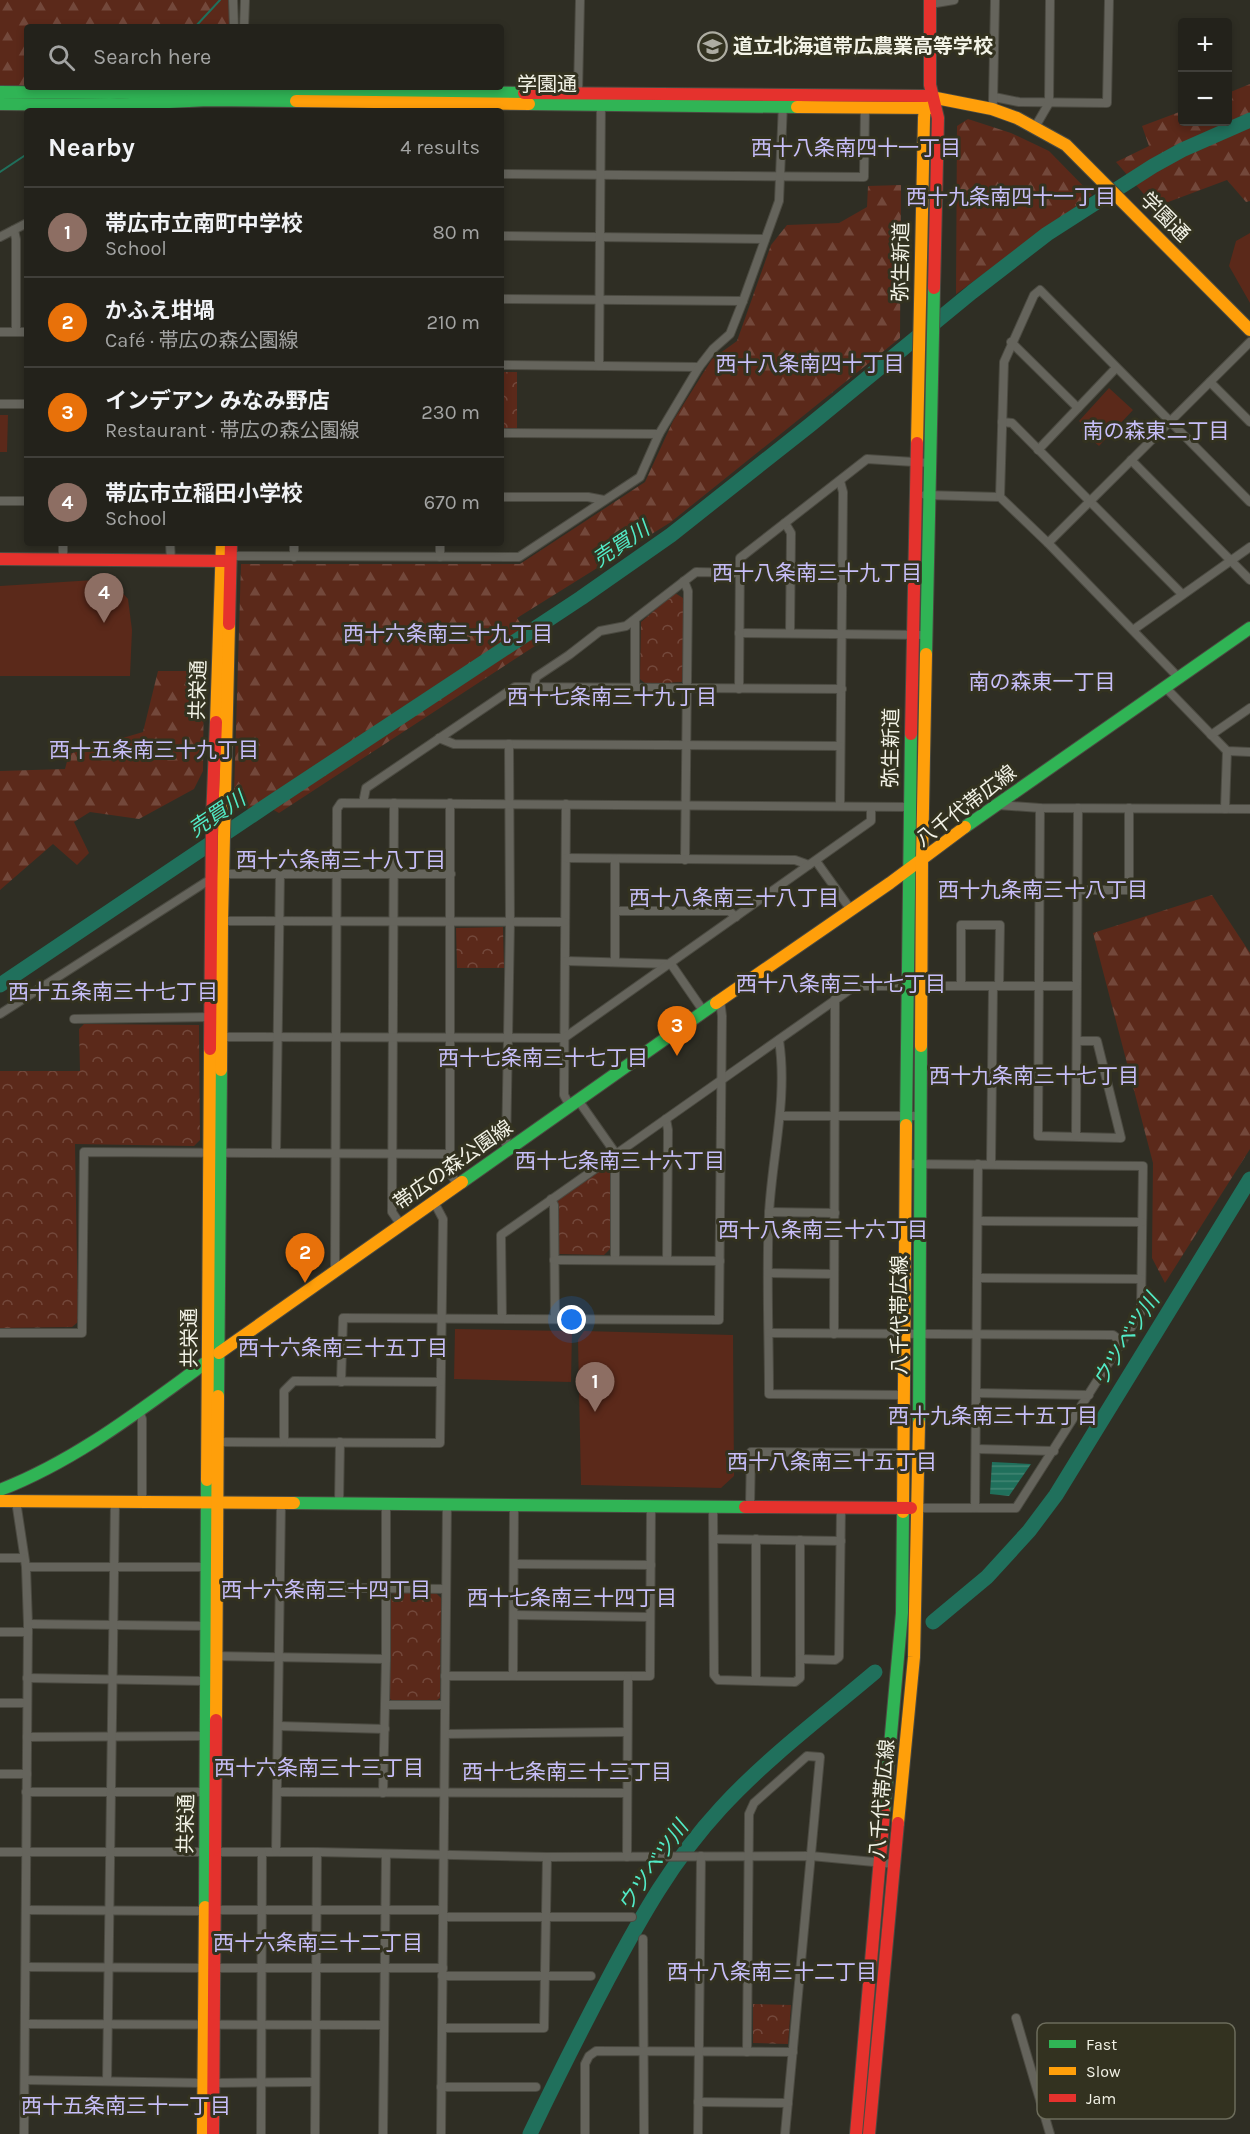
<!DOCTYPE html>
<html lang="en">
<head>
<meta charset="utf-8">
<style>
  :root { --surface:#23221b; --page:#2f2f28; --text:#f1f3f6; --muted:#a3a4a3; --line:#403f3a; --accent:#aeada2 }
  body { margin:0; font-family:Karla,"Noto Sans JP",sans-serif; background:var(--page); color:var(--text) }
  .controls { position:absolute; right:18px; top:18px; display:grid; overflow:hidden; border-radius:6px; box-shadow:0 3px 9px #0003 }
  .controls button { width:54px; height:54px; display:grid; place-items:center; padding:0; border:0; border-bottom:2px solid var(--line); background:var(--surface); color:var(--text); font:30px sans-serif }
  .you { position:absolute; left:572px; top:1320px; width:21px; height:21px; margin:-15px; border:4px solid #fff; border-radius:50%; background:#1a73e8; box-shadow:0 0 0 9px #1a73e833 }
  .badge { display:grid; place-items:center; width:39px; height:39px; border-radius:50%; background:var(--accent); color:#fff; font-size:20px; font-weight:700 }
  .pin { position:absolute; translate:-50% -50px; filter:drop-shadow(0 2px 3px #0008) }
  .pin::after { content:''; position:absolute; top:32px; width:21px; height:18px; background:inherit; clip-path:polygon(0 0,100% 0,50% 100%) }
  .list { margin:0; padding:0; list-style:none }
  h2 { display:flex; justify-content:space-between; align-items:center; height:78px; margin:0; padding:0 24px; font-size:26px }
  h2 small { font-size:20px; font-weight:400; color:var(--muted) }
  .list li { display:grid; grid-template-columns:39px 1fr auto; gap:18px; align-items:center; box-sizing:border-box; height:90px; padding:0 24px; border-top:2px solid var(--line) }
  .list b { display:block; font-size:22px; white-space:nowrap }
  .list p { margin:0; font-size:20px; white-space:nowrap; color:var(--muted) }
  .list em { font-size:20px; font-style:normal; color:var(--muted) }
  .icon { flex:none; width:33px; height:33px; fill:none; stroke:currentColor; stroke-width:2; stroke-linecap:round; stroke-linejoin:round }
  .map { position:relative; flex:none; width:1250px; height:2134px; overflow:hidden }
  .search { position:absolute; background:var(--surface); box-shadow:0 3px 9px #0003; left:24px; top:24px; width:480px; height:66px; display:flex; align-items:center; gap:15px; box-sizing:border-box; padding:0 21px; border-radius:6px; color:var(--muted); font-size:22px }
  .panel { position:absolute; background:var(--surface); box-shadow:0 3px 9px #0003; left:24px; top:108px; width:480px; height:438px; border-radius:6px }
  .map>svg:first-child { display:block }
  .forest { fill:url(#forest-firs) }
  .park { fill:url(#park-crowns) }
  .pitch { fill:#5b291a }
  .water { fill:url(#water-rules) }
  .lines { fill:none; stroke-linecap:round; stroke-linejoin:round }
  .stream { stroke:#20705c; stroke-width:2 }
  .river { stroke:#20705c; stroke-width:15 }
  .street-casing { stroke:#4b4a41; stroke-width:10 }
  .fast-casing { stroke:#4b4a41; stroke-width:14 }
  .slow-casing { stroke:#4b4a41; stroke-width:14 }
  .jam-casing { stroke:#4b4a41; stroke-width:14 }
  .street { stroke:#65645c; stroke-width:8 }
  .fast { stroke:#30b455; stroke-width:12 }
  .slow { stroke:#ff9f0a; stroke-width:12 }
  .jam { stroke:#e5322d; stroke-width:12 }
  .labels { text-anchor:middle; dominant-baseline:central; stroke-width:6; stroke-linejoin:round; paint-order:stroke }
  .poi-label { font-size:20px; font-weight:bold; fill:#f2f2e6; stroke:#333220; text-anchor:start }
  .street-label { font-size:20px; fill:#f2f2e6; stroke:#333220 }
  .neighbourhood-label { font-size:21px; fill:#c7bef8; stroke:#333220 }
  .water-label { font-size:21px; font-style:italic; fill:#52ebc7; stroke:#333220 }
  .key { fill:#333220; stroke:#6c6c5b; stroke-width:1.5 }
  .key-label { font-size:16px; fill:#f2f2e6 }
</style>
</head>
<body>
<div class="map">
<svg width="1250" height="2134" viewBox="0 0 1250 2134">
  <defs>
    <pattern id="forest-firs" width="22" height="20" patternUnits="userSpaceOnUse" patternTransform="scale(1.5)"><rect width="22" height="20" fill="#5b291a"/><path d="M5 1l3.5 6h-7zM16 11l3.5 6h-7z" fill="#73483b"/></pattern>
    <pattern id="park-crowns" width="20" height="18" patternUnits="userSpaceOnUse" patternTransform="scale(1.5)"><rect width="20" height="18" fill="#5b291a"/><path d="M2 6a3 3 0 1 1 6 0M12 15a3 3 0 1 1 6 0" fill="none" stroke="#73483b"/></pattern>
    <pattern id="water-rules" width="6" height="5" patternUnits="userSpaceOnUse" patternTransform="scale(1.5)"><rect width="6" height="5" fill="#20705c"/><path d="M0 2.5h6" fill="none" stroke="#418573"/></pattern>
  </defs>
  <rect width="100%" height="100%" fill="#2f2e24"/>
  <g class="forest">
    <polygon points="0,0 230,0 230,27 27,27 27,87 0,87"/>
    <polygon points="1250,84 1250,201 1246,202 1227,180 1155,207 1116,162 1149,146 1142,126 1182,111 1182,122 1228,122 1228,93"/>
    <polygon points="968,119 1011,133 1049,151 1092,195 956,294 957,126"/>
    <polygon points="901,185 900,338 671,522 517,618 535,646 279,813 261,803 249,810 234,794 241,564 520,564 645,482 673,421 712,359 737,341 771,245 787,225 839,223 867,207 868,186"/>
    <polygon points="158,671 204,671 203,771 194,789 139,819 90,812 74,822 89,853 77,865 53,844 0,890 0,771 65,769 69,754 143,732"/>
    <polygon points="1212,895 1250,953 1250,1149 1165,1283 1152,1258 1153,1163 1093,933"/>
  </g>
  <g class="park">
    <rect x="501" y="372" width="16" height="57"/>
    <polygon points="675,593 683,598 683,682 646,684 640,679 641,622"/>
    <polygon points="503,927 504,968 457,968 456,928"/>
    <polygon points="84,1024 199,1025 200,1140 194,1146 75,1144 78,1322 72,1327 0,1328 0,1071 80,1071 79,1029"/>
    <polygon points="604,1168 611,1171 610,1249 604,1255 559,1254 557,1200"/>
    <polygon points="435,1592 441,1598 440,1698 436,1701 393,1701 389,1698 391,1596 395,1593"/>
    <polygon points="753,2004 791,2005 788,2044 753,2043"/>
  </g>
  <g class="pitch">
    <polygon points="1250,233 1250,303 1229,266 1236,241"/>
    <polygon points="1109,388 1133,410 1099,446 1081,430 1084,426 1079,421"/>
    <polygon points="0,415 8,415 7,452 0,452"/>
    <polygon points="110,579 128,599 132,630 130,676 0,676 0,586"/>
    <polygon points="455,1329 572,1331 571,1382 454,1379"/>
    <polygon points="584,1331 733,1335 734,1476 721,1488 581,1485 578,1340"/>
  </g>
  <polygon class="water" points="992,1462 1031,1464 1009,1496 990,1494"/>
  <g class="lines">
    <g class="stream">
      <polyline points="195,27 220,0"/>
      <polyline points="0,172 27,154"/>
    </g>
    <g class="river">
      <polyline points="0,985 269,804 581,598 671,535 810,425 972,292 1047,234 1153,166 1182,150 1250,120"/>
      <polyline points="933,1622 987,1577 1029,1531 1056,1495 1250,1179"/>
      <path d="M530,2134C555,2082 581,2030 608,1979C641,1917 672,1861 721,1808C767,1758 823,1716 875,1672"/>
    </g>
    <defs>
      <g id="street">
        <polyline points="233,0 234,27"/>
        <polyline points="930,4 954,0"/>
        <polyline points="244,27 245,0"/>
        <polyline points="578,92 580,0"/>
        <polyline points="994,97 1019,102 1107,103 1109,0"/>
        <polyline points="993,102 995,0"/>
        <polyline points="1035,127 1049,103 1050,0"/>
        <polyline points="501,174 864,177 865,107"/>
        <polyline points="14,230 16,239 16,332"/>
        <polyline points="501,236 765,239"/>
        <polyline points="0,237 27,223"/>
        <polyline points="501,299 743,301"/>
        <polyline points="0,332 27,332"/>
        <polyline points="1011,342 1078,408"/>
        <polyline points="501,365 699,367"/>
        <polyline points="599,366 601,100"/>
        <polyline points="1210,382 1250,422"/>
        <polyline points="0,404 27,404"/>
        <polyline points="1002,422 1012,423 1182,594"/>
        <polyline points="501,433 659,434"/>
        <polyline points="1038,450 1116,368"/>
        <polyline points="1131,460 1250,580"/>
        <polyline points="840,481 843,492 840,806"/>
        <polyline points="925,495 1000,497 1048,543 1179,678"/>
        <polyline points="501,497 588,497 604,500"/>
        <polyline points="1000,497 1004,362 1034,295 1040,290 1250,502"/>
        <polyline points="0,501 27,501"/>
        <polyline points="785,523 791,533 790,633"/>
        <polyline points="63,543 63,560"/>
        <polyline points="170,543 171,561"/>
        <polyline points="1048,543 1250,342"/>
        <polyline points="231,556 519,557 640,477 659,434 699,367 713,349 730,334 743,301 779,201 783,103"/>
        <polyline points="294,557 294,543"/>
        <polyline points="440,557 440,543"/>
        <polyline points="684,581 688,591 685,860"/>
        <polyline points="1133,630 1250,547"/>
        <polyline points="739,633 926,635"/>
        <polyline points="534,686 536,677 569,655 600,631 626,626 696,572 740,573"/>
        <polyline points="1165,687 1227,751 1250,752"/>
        <polyline points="635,688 635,620"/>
        <polyline points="739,689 740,558 867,459 930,463"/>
        <polyline points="1211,735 1250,708"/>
        <polyline points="439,738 454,744 840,746"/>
        <polyline points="363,803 366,788 515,687 842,689"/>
        <polyline points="394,803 392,1212 401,1225"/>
        <polyline points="450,803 450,1173 458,1185"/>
        <polyline points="566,804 564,1095 570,1106"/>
        <polyline points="998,805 1040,808 1250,809"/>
        <polyline points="1040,808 1038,1136 1121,1138 1097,1041 1077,1041"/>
        <polyline points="1225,809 1227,751"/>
        <polyline points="566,858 795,860 809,865"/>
        <polyline points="816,861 851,910"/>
        <polyline points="1079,890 1129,890 1129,808"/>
        <polyline points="615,911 729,911 736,917"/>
        <polyline points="219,921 565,922"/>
        <polyline points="566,961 671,964 704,1012"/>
        <polyline points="615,962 615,859"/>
        <polyline points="961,986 961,925 1000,925 999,986"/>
        <polyline points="0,1014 206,882 223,874 451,874"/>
        <polyline points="74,1019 214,1017"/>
        <polyline points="217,1037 564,1038 871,821 871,807"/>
        <path d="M779,1040C788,1098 772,1156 769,1214C766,1274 769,1334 769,1394L905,1395"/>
        <polyline points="578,1100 616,1154"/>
        <polyline points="780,1116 920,1116"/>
        <polyline points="666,1119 668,1130 667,1260"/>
        <polyline points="1076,1136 1078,808"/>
        <polyline points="506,1151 510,922 509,744"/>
        <polyline points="276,1153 280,873"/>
        <polyline points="612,1157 615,1162 615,1260"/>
        <polyline points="907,1164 1143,1166 1141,1312 1016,1508 918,1508"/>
        <polyline points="991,1164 993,986"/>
        <polyline points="551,1199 554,1205 555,1319"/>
        <polyline points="769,1212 835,1213"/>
        <polyline points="978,1221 1142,1222"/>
        <polyline points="554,1260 720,1261"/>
        <polyline points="335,1271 337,809 341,803 909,807"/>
        <polyline points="768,1273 834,1274"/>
        <polyline points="978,1278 1141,1279"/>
        <polyline points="502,1318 501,1235 855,986 1076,986"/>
        <polyline points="0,1333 82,1333 84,1152 450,1154"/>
        <polyline points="769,1333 1113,1335 1122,1342"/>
        <polyline points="834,1334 835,999"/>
        <polyline points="341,1382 343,1318 719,1320 722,1016 720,1000"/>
        <polyline points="976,1393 1089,1395"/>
        <polyline points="139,1411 142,1419 142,1502"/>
        <polyline points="219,1442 440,1443 443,1219 434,1202"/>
        <polyline points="284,1442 284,1391 294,1381 440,1382"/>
        <polyline points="976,1449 1054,1451"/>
        <polyline points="16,1501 26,1567"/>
        <polyline points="339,1503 340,1442"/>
        <polyline points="713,1506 714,1675 718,1680 795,1682 800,1678 800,1540"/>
        <polyline points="750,1506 751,1452 904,1453"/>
        <polyline points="975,1508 978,1164"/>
        <polyline points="714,1539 841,1541"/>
        <polyline points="756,1539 756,1681"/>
        <polyline points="0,1558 23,1558"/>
        <polyline points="514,1564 651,1565"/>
        <polyline points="280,1587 446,1589"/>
        <polyline points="514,1615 650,1617"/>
        <polyline points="28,1624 207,1626"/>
        <polyline points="0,1632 28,1632"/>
        <polyline points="213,1656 386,1659"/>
        <polyline points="800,1659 835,1660 839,1657 841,1508"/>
        <polyline points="445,1676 650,1676 651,1506"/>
        <polyline points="513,1676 514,1505"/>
        <polyline points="27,1678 205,1681"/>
        <polyline points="0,1703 27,1703"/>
        <polyline points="385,1705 445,1705"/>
        <polyline points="278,1726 385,1729"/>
        <polyline points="445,1734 627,1732"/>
        <polyline points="27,1737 205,1736"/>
        <polyline points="0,1774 27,1774"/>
        <polyline points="26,1792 206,1792"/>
        <polyline points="278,1792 627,1793"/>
        <polyline points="383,1793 386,1659 386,1504"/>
        <polyline points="0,1852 317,1852 547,1857 811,1856 895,1864"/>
        <polyline points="276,1852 281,1503"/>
        <polyline points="627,1857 628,1677"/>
        <polyline points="26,1910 205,1911"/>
        <polyline points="215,1910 443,1910"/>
        <polyline points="443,1917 632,1917"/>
        <polyline points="643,1939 644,2134"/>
        <polyline points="26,1967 204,1968"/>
        <polyline points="214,1968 443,1968"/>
        <polyline points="442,1976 591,1976"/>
        <polyline points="1016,2018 1050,2134"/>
        <polyline points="26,2024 384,2025"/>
        <polyline points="442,2028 544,2028 547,1857"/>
        <polyline points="747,2052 749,1814 754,1803 807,1756 820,1757 785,2134"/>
        <polyline points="26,2080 203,2083"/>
        <polyline points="107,2081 115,1501"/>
        <polyline points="214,2083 315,2082"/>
        <polyline points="441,2087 536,2087"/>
        <polyline points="698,2102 788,2103"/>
        <polyline points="24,2134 28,1624 26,1567 208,1567"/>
        <polyline points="261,2134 262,1852"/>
        <polyline points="315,2134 317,1852"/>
        <polyline points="383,2134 386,1854"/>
        <polyline points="441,2134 447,1504"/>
        <polyline points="585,2134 585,2064 589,2056 596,2051 793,2052"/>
        <polyline points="698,2134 701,1856"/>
      </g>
      <g id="fast">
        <polyline points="0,92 110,93 232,90 524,93"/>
        <polyline points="0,104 111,105 208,100 296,101"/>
        <polyline points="529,104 797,107"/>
        <polyline points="926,654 934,288"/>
        <polyline points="965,827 1250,628"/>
        <polyline points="906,1125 911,734"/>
        <polyline points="462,1182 716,1003"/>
        <polyline points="218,1396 221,1070"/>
        <polyline points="919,1423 921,1046"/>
        <path d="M0,1490C82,1458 149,1403 219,1353"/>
        <polyline points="294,1503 745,1507"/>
        <polyline points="884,1812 902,1613 903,1512"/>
        <polyline points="205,1907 207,1480"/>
      </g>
      <g id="slow">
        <polyline points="926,96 992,109 1017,118 1066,145 1250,330"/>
        <polyline points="296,101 529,104"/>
        <polyline points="797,107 931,108"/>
        <polyline points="917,443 924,118 925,107 931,96"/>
        <polyline points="216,722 222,543"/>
        <polyline points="716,1003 890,883 965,827"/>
        <polyline points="921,1046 922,860 926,654"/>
        <polyline points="221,1070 222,921 229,624"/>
        <polyline points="219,1353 462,1182"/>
        <polyline points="207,1480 210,1049"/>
        <polyline points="0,1501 294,1503"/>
        <polyline points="903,1512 906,1125"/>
        <polyline points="216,1720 218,1396"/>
        <polyline points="898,1823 914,1657 919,1423"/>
        <polyline points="203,2134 205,1907"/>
      </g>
      <g id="jam">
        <polyline points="930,0 930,85 938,118 934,288"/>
        <polyline points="524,93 926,96"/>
        <polyline points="0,559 227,561"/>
        <polyline points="229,624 231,543"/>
        <polyline points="911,734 917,443"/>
        <polyline points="210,1049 212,820 216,722"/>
        <polyline points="745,1507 911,1508"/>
        <polyline points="213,2134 216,1720"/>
        <polyline points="856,2134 884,1812"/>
        <polyline points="869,2134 898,1823"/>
      </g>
    </defs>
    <use href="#street" class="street-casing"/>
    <use href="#fast" class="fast-casing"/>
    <use href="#slow" class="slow-casing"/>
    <use href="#jam" class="jam-casing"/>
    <use href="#street" class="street"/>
    <use href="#fast" class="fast"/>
    <use href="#slow" class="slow"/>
    <use href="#jam" class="jam"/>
  </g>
  <defs>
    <symbol id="school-ring" viewBox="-11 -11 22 22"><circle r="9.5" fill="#333220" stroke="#aeada2" stroke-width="1.5"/><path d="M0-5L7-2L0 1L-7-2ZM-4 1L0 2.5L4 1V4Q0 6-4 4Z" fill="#aeada2"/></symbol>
  </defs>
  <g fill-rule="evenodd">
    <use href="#school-ring" x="696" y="30" width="33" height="33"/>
  </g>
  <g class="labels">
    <g class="poi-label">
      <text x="733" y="46">道立北海道帯広農業高等学校</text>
    </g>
    <g class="street-label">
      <text x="547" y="84">学園通</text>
      <text transform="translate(1165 217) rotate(45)">学園通</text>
      <text transform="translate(901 262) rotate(-89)">弥生新道</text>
      <text transform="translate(198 690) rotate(-88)">共栄通</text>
      <text transform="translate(891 748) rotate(-89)">弥生新道</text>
      <text transform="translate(966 806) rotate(-37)">八千代帯広線</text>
      <text transform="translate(453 1165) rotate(-35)">帯広の森公園線</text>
      <text transform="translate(899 1315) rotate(-90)">八千代帯広線</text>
      <text transform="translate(189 1338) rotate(-90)">共栄通</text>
      <text transform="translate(882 1799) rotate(-85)">八千代帯広線</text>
      <text transform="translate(186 1824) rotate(-89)">共栄通</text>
    </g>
    <g class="neighbourhood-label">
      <text x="856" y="148">西十八条南四十一丁目</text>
      <text x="1011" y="197">西十九条南四十一丁目</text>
      <text x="810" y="364">西十八条南四十丁目</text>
      <text x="1156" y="431">南の森東二丁目</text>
      <text x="817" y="573">西十八条南三十九丁目</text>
      <text x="448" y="634">西十六条南三十九丁目</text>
      <text x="1042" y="682">南の森東一丁目</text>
      <text x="612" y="697">西十七条南三十九丁目</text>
      <text x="154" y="750">西十五条南三十九丁目</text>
      <text x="341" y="860">西十六条南三十八丁目</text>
      <text x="1043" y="890">西十九条南三十八丁目</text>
      <text x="734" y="898">西十八条南三十八丁目</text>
      <text x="841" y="984">西十八条南三十七丁目</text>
      <text x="113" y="992">西十五条南三十七丁目</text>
      <text x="543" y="1058">西十七条南三十七丁目</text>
      <text x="1034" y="1076">西十九条南三十七丁目</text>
      <text x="620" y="1161">西十七条南三十六丁目</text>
      <text x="823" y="1230">西十八条南三十六丁目</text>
      <text x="343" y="1348">西十六条南三十五丁目</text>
      <text x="993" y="1416">西十九条南三十五丁目</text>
      <text x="832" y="1462">西十八条南三十五丁目</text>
      <text x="326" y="1590">西十六条南三十四丁目</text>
      <text x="572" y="1598">西十七条南三十四丁目</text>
      <text x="319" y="1768">西十六条南三十三丁目</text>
      <text x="567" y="1772">西十七条南三十三丁目</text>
      <text x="318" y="1943">西十六条南三十二丁目</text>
      <text x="772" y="1972">西十八条南三十二丁目</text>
      <text x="126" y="2106">西十五条南三十一丁目</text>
    </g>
    <g class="water-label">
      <text transform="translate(621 544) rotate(-34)">売買川</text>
      <text transform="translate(217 814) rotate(-34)">売買川</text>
      <text transform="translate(1126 1340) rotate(-58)">ウツベツ川</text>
      <text transform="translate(653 1866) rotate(-55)">ウツベツ川</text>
    </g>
  </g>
  <rect x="1037" y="2023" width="198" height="96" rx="9" class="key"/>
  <rect x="1049" y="2040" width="27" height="8" fill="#30b455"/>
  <rect x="1049" y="2067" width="27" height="8" fill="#ff9f0a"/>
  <rect x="1049" y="2094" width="27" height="8" fill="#e5322d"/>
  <g class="key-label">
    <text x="1086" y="2050">Fast</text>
    <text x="1086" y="2077">Slow</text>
    <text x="1086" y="2104">Jam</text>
  </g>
</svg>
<div class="controls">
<button>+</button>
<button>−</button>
</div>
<div class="you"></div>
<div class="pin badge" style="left:595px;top:1412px;background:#8d6e63">1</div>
<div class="pin badge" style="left:305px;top:1283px;background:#e8710a">2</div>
<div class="pin badge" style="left:677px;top:1056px;background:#e8710a">3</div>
<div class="pin badge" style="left:104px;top:623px;background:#8d6e63">4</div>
<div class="search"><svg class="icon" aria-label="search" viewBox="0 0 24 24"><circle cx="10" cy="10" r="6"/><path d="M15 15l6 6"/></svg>Search here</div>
<section class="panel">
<h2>Nearby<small>4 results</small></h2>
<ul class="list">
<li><span class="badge" style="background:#8d6e63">1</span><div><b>帯広市立南町中学校</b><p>School</p></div><em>80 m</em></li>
<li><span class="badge" style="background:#e8710a">2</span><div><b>かふえ坩堝</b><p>Café · 帯広の森公園線</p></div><em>210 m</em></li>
<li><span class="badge" style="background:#e8710a">3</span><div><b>インデアン みなみ野店</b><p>Restaurant · 帯広の森公園線</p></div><em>230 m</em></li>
<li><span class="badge" style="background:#8d6e63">4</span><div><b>帯広市立稲田小学校</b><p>School</p></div><em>670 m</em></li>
</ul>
</section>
</div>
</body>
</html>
